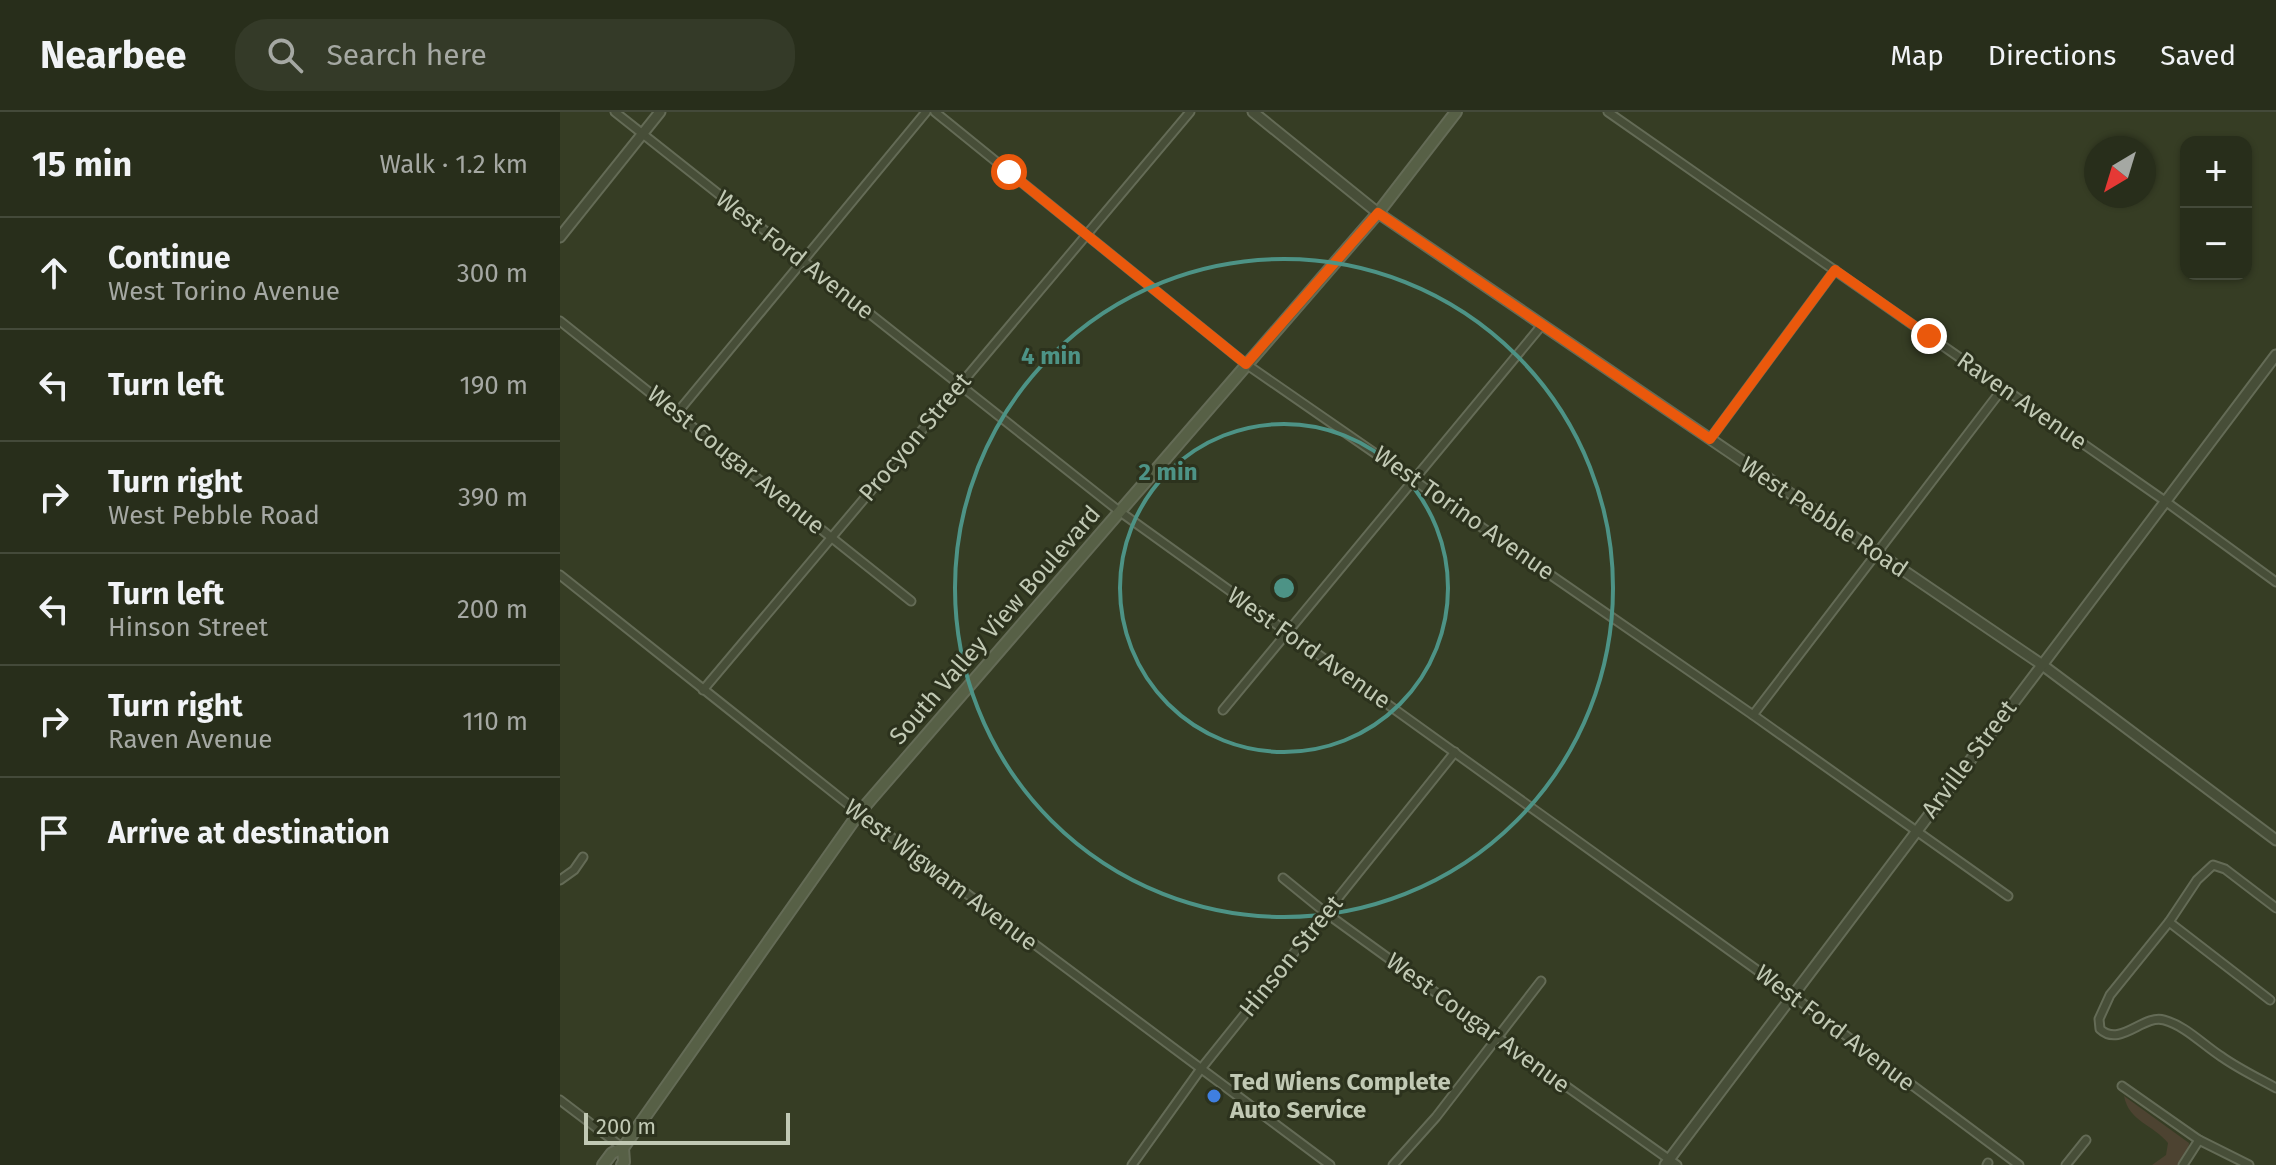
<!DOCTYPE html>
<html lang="en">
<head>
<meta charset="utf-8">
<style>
  :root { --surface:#282e1b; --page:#343a28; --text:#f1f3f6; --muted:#a5a8a3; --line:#444a3a }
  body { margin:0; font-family:"Fira Sans",sans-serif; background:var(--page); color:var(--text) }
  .controls { position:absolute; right:24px; top:24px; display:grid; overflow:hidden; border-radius:16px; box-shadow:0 2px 6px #0004 }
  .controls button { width:72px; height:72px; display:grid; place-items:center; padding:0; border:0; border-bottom:2px solid var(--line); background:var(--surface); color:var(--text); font:40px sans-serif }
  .compass { position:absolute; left:1524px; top:24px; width:72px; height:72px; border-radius:50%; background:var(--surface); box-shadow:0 2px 6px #0004; rotate:218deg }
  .scale { position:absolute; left:24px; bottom:20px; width:206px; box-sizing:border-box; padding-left:8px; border:4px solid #c1c9b4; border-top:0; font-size:22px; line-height:28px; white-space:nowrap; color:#c1c9b4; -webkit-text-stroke:6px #2c321d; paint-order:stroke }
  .stop { position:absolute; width:24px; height:24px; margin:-18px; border:6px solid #ea580c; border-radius:50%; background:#fff }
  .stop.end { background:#ea580c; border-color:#fff; box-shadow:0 2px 8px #0008 }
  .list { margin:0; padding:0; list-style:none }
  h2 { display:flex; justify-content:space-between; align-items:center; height:104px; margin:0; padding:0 32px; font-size:34px }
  h2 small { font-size:26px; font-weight:400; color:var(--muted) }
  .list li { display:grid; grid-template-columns:52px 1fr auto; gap:24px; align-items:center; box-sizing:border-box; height:112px; padding:0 32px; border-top:2px solid var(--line) }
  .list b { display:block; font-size:30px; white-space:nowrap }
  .list p { margin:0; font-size:26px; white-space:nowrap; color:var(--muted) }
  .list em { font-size:26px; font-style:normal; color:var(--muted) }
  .icon { flex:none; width:44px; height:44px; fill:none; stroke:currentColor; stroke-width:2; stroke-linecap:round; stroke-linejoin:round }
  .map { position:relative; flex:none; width:1716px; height:1053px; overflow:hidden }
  header { display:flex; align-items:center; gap:48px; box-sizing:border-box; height:112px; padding:0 40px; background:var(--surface); border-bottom:2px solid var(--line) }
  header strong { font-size:38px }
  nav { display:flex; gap:44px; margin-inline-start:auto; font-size:28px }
  .search { width:560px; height:72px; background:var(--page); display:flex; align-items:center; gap:20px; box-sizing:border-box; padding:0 28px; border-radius:32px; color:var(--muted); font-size:30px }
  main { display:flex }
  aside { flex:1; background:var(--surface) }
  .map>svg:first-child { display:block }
  .green { fill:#4d4331 }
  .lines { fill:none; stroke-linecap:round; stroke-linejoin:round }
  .minor-casing { stroke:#646b56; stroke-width:11 }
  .tertiary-casing { stroke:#646b56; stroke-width:13 }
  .secondary-casing { stroke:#646b56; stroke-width:14 }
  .minor { stroke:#474e38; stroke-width:7 }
  .tertiary { stroke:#474e38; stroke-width:9 }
  .secondary { stroke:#576046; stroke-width:10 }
  .route { stroke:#ea580c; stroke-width:10 }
  .ring { fill:none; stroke:#4d9386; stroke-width:4 }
  .shop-dot { fill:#3f7fe0; stroke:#2c321d; stroke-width:3 }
  .labels { text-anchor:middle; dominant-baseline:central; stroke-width:6; stroke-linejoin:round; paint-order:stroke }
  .street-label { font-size:24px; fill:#c1c9b4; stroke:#2c321d }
  .poi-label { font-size:24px; font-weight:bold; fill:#c1c9b4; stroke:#2c321d; text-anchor:start }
  .centre { fill:#4d9386; stroke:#2c321d; stroke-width:4 }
  .ring-label { font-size:24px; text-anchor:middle; font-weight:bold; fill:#4d9386; stroke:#2c321d; stroke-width:6; stroke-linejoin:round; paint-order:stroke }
</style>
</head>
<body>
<header>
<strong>Nearbee</strong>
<div class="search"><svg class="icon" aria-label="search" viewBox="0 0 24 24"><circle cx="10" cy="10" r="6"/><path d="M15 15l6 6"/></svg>Search here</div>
<nav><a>Map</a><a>Directions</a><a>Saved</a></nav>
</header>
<main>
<aside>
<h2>15 min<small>Walk · 1.2 km</small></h2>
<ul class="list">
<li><svg class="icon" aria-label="ahead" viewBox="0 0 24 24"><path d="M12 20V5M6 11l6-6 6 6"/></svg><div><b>Continue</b><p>West Torino Avenue</p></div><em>300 m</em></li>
<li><svg class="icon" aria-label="left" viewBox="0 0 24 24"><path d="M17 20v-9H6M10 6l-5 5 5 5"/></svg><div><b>Turn left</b></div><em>190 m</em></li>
<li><svg class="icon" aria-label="right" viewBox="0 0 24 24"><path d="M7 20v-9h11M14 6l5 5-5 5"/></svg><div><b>Turn right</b><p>West Pebble Road</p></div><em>390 m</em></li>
<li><svg class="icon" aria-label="left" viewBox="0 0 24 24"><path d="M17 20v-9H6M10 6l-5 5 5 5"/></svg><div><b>Turn left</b><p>Hinson Street</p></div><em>200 m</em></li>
<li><svg class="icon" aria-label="right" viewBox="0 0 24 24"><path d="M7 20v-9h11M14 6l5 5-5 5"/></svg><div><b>Turn right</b><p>Raven Avenue</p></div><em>110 m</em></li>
<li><svg class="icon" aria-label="arrive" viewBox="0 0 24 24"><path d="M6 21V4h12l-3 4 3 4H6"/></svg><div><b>Arrive at destination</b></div></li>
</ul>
</aside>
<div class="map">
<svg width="1716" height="1053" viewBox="0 0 1716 1053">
  <rect width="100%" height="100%" fill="#363d24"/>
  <path class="green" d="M1564,984L1629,1031L1628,1039L1618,1053H1592L1606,1043L1608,1031C1594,1013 1569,1010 1564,984Z"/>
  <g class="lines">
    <defs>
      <g id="minor">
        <polyline points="55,0 559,399 1233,884 1459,1053"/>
        <polyline points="375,0 686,252 1193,603 1448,784"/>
        <polyline points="1048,0 1605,389 1716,470"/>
        <polyline points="0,209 351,489"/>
        <polyline points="117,301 366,0"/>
        <polyline points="1150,327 1275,158"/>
        <polyline points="0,463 299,701 770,1053"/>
        <polyline points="143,578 630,0"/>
        <polyline points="663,598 982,213"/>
        <polyline points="1193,603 1443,276"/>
        <polyline points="723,766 766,801 937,925 1117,1053"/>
        <polyline points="0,768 14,758 23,745"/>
        <path d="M1716,796L1665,757L1653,753L1637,768L1609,810L1550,883L1539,907L1540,917C1560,936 1583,902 1604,908C1626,914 1643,933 1662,945C1679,957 1698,966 1716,976"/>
        <polyline points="1609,810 1710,888"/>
        <polyline points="1562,974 1639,1028 1689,1053"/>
        <polyline points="0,988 63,1036"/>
        <polyline points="572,1053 640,958 895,640"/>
        <polyline points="833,1053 876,1005 981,869"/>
        <polyline points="1427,1053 1428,1051"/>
        <polyline points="1506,1053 1526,1028"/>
        <polyline points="1623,1053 1639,1028"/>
      </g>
      <g id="tertiary">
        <polyline points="693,0 818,101 1481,552 1716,728"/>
        <polyline points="0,125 100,0"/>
        <polyline points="1105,1053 1716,243"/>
      </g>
      <g id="secondary">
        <polyline points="43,1053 52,1041 63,1036 299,701 818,101 896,0"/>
        <polyline points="62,1053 64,1050 63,1036"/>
      </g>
    </defs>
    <use href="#minor" class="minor-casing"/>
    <use href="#tertiary" class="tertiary-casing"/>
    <use href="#secondary" class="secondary-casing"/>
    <use href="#minor" class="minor"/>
    <use href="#tertiary" class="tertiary"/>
    <use href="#secondary" class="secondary"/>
  </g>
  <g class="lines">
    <polyline class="route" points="449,60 686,252 818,101 1150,327 1275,158 1369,224"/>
  </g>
  <g class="ring">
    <circle cx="724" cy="476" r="164"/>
    <circle cx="724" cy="476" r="329"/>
  </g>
  <circle class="shop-dot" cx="654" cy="984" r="8"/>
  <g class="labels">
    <g class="street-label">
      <text transform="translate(235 143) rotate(38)">West Ford Avenue</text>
      <text transform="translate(1462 289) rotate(35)">Raven Avenue</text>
      <text transform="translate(355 325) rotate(-50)">Procyon Street</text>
      <text transform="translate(176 348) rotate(39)">West Cougar Avenue</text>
      <text transform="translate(904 401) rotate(35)">West Torino Avenue</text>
      <text transform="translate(1264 405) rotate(34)">West Pebble Road</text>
      <text transform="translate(435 513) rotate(-49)">South Valley View Boulevard</text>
      <text transform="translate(749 536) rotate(35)">West Ford Avenue</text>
      <text transform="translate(1409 647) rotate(-53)">Arville Street</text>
      <text transform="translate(381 763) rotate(37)">West Wigwam Avenue</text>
      <text transform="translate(731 844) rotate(-51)">Hinson Street</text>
      <text transform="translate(918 911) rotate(36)">West Cougar Avenue</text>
      <text transform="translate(1275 916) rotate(37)">West Ford Avenue</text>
    </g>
    <g class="poi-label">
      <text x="670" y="970">Ted Wiens Complete<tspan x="670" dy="28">Auto Service</tspan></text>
    </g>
  </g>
  <circle cx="724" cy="476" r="12" class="centre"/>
  <g class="ring-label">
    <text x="491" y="252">4 min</text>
    <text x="608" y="368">2 min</text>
  </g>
</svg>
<div class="controls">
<button>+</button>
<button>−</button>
</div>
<svg class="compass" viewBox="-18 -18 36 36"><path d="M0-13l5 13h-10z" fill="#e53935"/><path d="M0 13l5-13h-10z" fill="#a5a8a3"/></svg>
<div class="scale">200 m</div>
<div class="stop" style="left:449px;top:60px"></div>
<div class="stop end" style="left:1369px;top:224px"></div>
</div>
</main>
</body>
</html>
